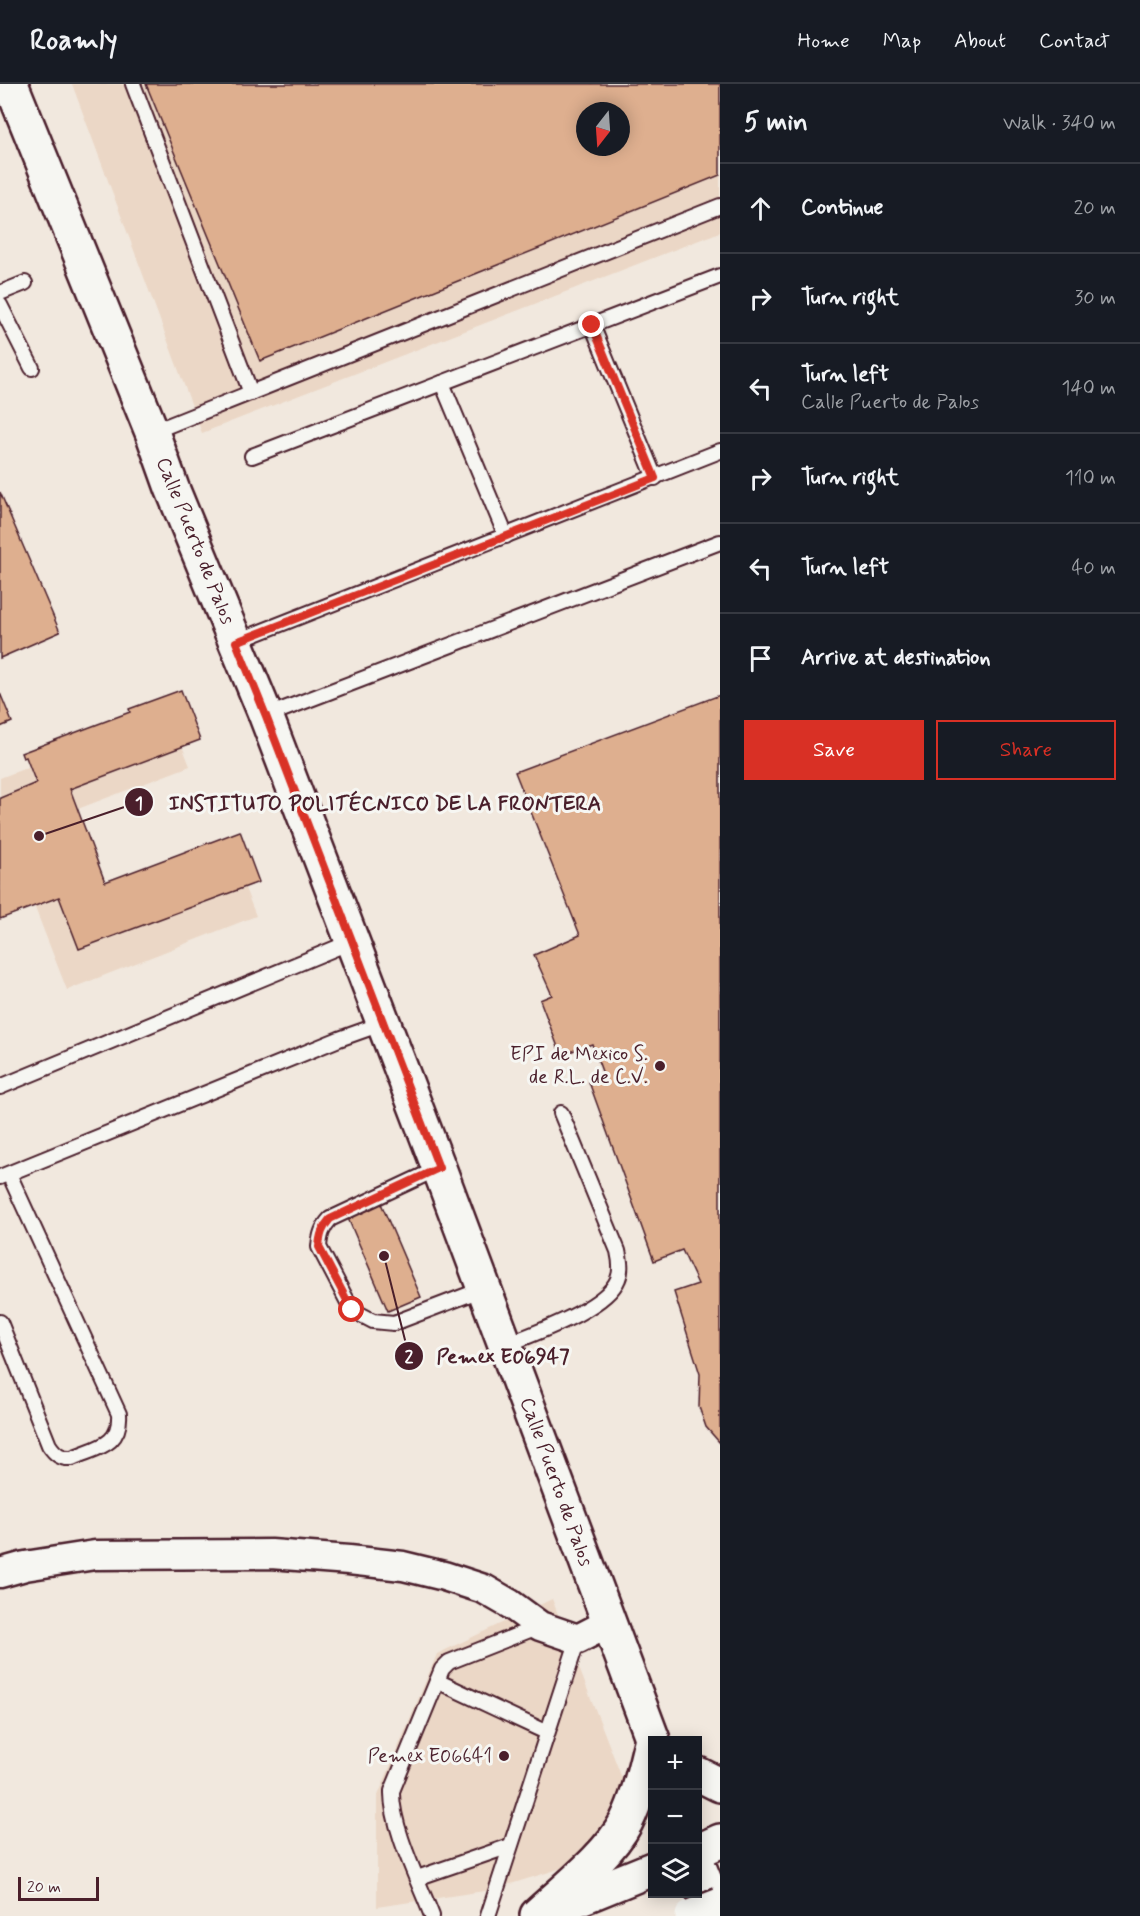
<!DOCTYPE html>
<html lang="en">
<head>
<meta charset="utf-8">
<style>
  :root { --surface:#171b24; --page:#242831; --text:#f1f3f6; --muted:#9ea1a6; --line:#363941; --accent:#d93025 }
  body { margin:0; font-family:Mynerve,sans-serif; background:var(--page); color:var(--text) }
  .controls { position:absolute; right:18px; bottom:18px; display:grid; overflow:hidden; border-radius:0px; box-shadow:0 3px 15px #0003 }
  .controls button { width:54px; height:54px; display:grid; place-items:center; padding:0; border:0; border-bottom:2px solid var(--line); background:var(--surface); color:var(--text); font:30px sans-serif }
  .compass { position:absolute; left:576px; top:18px; width:54px; height:54px; border-radius:50%; background:var(--surface); box-shadow:0 3px 15px #0003; rotate:197deg }
  .scale { position:absolute; left:18px; bottom:15px; width:81px; box-sizing:border-box; padding-left:6px; border:3px solid #4a1f2b; border-top:0; font-size:16px; line-height:21px; white-space:nowrap; color:#4a1f2b; -webkit-text-stroke:4px #f6f6f2; paint-order:stroke }
  .stop { position:absolute; width:18px; height:18px; margin:-14px; border:4px solid #d93025; border-radius:50%; background:#fff }
  .stop.end { background:#d93025; border-color:#fff; box-shadow:0 2px 6px #0008 }
  .list { margin:0; padding:0; list-style:none }
  h2 { display:flex; justify-content:space-between; align-items:center; height:78px; margin:0; padding:0 24px; font-size:26px }
  h2 small { font-size:20px; font-weight:400; color:var(--muted) }
  .list li { display:grid; grid-template-columns:39px 1fr auto; gap:18px; align-items:center; box-sizing:border-box; height:90px; padding:0 24px; border-top:2px solid var(--line) }
  .list b { display:block; font-size:22px; white-space:nowrap }
  .list p { margin:0; font-size:20px; white-space:nowrap; color:var(--muted) }
  .list em { font-size:20px; font-style:normal; color:var(--muted) }
  .actions { display:flex; gap:12px; padding:18px 24px }
  .actions a { flex:1; padding:14px 0; border:2px solid var(--accent); border-radius:0px; text-align:center; font-size:21px; color:var(--accent) }
  .actions .main { background:var(--accent); color:#fff }
  .icon { flex:none; width:33px; height:33px; fill:none; stroke:currentColor; stroke-width:2; stroke-linecap:round; stroke-linejoin:round }
  .map { position:relative; flex:none; width:720px; height:1832px; overflow:hidden }
  header { display:flex; align-items:center; gap:36px; box-sizing:border-box; height:84px; padding:0 30px; background:var(--surface); border-bottom:2px solid var(--line) }
  header strong { font-size:28px }
  nav { display:flex; gap:33px; margin-inline-start:auto; font-size:21px }
  main { display:flex }
  aside { flex:1; background:var(--surface) }
  .map>svg:first-child { display:block }
  .built { fill:#ebd7c6; fill-rule:evenodd }
  .building { fill:#deaf8f; stroke:#4a1f2b; stroke-width:1.5; fill-rule:evenodd }
  .lines { fill:none; stroke-linecap:round; stroke-linejoin:round }
  .lane-casing { stroke:#4a1f2b; stroke-width:18 }
  .street-casing { stroke:#4a1f2b; stroke-width:33 }
  .secondary-casing { stroke:#4a1f2b; stroke-width:38 }
  .lane { stroke:#f6f6f2; stroke-width:14 }
  .street { stroke:#f6f6f2; stroke-width:28 }
  .secondary { stroke:#f6f6f2; stroke-width:33 }
  .highway-bridge-casing { stroke:#4a1f2b; stroke-width:38; stroke-linecap:butt }
  .highway-bridge { stroke:#f6f6f2; stroke-width:33 }
  .route { stroke:#d93025; stroke-width:8 }
  .poi-dot { fill:#4a1f2b; stroke:#f6f6f2; stroke-width:2 }
  .labels { text-anchor:middle; dominant-baseline:central; stroke-width:6; stroke-linejoin:round; paint-order:stroke }
  .street-label { font-size:20px; fill:#4a1f2b; stroke:#f6f6f2 }
  .poi-label { font-size:20px; fill:#4a1f2b; stroke:#f6f6f2; text-anchor:end }
  .leader { fill:none; stroke:#4a1f2b; stroke-width:2 }
  .callout-dot { fill:#4a1f2b; stroke:#f6f6f2; stroke-width:2 }
  .mark-label { font-size:18px; text-anchor:middle; font-weight:bold; fill:#fff }
  .callout-label { font-size:21px; text-anchor:middle; font-weight:bold; fill:#4a1f2b; stroke:#f6f6f2; stroke-width:6; stroke-linejoin:round; paint-order:stroke }
</style>
</head>
<body>
<header>
<strong>Roamly</strong>
<nav><a>Home</a><a>Map</a><a>About</a><a>Contact</a></nav>
</header>
<main>
<div class="map">
<svg width="720" height="1832" viewBox="0 0 720 1832">
  <rect width="100%" height="100%" fill="#f1e8de"/>
  <filter id="ink" filterUnits="userSpaceOnUse"><feTurbulence type="fractalNoise" baseFrequency=".0167" numOctaves="2"/><feDisplacementMap in="SourceGraphic" scale="12" xChannelSelector="R" yChannelSelector="G"/><feConvolveMatrix kernelMatrix="1 2 1 2 8 2 1 2 1" color-interpolation-filters="sRGB"/></filter>
  <g filter="url(#ink)">
    <g class="built">
      <path d="M72,0H720V148L202,349ZM585,27H621V63H585Z"/>
      <polygon points="169,629 190,682 62,731 97,820 231,769 256,832 67,906 0,734 0,694"/>
      <polygon points="552,1515 622,1694 623,1724 592,1768 559,1785 491,1806 377,1823 377,1714 437,1570"/>
    </g>
    <g class="building">
      <path d="M146,0H720V91L260,277ZM585,27H621V63H585Z"/>
      <polygon points="0,408 60,548 0,574"/>
      <polygon points="181,606 200,656 70,705 105,798 240,747 259,798 79,865 59,813 0,835 0,714 36,699 26,673 23,674 21,669 130,628 129,625"/>
      <polygon points="0,609 12,638 0,643"/>
      <polygon points="720,611 720,1359 706,1343 699,1323 700,1290 674,1208 698,1200 682,1166 654,1177 589,998 604,993 592,960 561,971 540,916 552,911 534,871 580,851 515,688"/>
      <polygon points="380,1117 421,1213 388,1227 347,1132"/>
    </g>
    <g class="lines">
      <defs>
        <g id="lane">
          <polyline points="133,0 251,309"/>
          <polyline points="0,209 25,199"/>
          <polyline points="0,221 32,284"/>
          <polyline points="592,241 655,394"/>
          <polyline points="442,299 506,452"/>
          <polyline points="152,348 720,122"/>
          <polyline points="252,372 720,192"/>
          <polyline points="235,558 720,367"/>
          <polyline points="266,632 720,458"/>
          <polyline points="0,1003 353,857"/>
          <path d="M439,1084L330,1135C322,1144 320,1151 319,1163L352,1226L373,1237L394,1239L483,1205"/>
          <polyline points="0,1093 339,955 384,939"/>
          <path d="M0,1238L49,1361C55,1370 61,1375 72,1374C97,1363 121,1362 119,1330L9,1090"/>
          <path d="M506,1261C534,1249 606,1225 618,1195C622,1186 620,1176 618,1167L561,1029"/>
          <polyline points="437,1597 546,1648"/>
          <polyline points="417,1794 510,1762"/>
          <path d="M432,1832C419,1798 391,1743 392,1707L442,1585L449,1578L540,1542"/>
          <polyline points="488,1832 578,1555"/>
        </g>
        <polyline id="street" points="0,1489 25,1482 95,1471 271,1470 349,1476 403,1482 444,1492 484,1505 510,1520 540,1542 578,1555 609,1539"/>
        <g id="secondary">
          <polyline points="11,0 152,348 172,404 266,632 439,1084 653,1656"/>
          <polyline points="698,1690 720,1701"/>
          <polyline points="698,1767 720,1757"/>
          <polyline points="698,1780 719,1832"/>
          <polyline points="551,1826 652,1785"/>
          <path d="M537,1831C565,1805 609,1771 626,1738C639,1712 645,1682 652,1654"/>
        </g>
      </defs>
      <use href="#lane" class="lane-casing"/>
      <use href="#street" class="street-casing"/>
      <use href="#secondary" class="secondary-casing"/>
      <use href="#lane" class="lane"/>
      <use href="#street" class="street"/>
      <use href="#secondary" class="secondary"/>
      <defs>
        <polyline id="highway-bridge" points="692,1832 720,1821"/>
      </defs>
      <use href="#highway-bridge" class="highway-bridge-casing"/>
      <use href="#highway-bridge" class="highway-bridge"/>
    </g>
  </g>
  <g class="lines" filter="url(#ink)">
    <path class="route" d="M352,1226L319,1163C320,1151 322,1144 330,1135L439,1084L266,632L236,558L655,394L592,241"/>
  </g>
  <g class="poi-dot">
    <circle cx="660" cy="982" r="6"/>
    <circle cx="504" cy="1672" r="6"/>
  </g>
  <g class="labels">
    <g class="street-label">
      <text transform="translate(195 457) rotate(68)">Calle Puerto de Palos</text>
      <text transform="translate(556 1398) rotate(70)">Calle Puerto de Palos</text>
    </g>
    <g class="poi-label">
      <text x="648" y="970">EPI de Mexico S.<tspan x="648" dy="23">de R.L. de C.V.</tspan></text>
      <text x="492" y="1672">Pemex E06641</text>
    </g>
  </g>
  <path class="leader" d="M39 752L139 718M384 1172L409 1272"/>
  <g class="callout-dot">
    <circle cx="39" cy="752" r="6"/>
    <circle cx="384" cy="1172" r="6"/>
    <circle cx="139" cy="718" r="15"/>
    <circle cx="409" cy="1272" r="15"/>
  </g>
  <g class="mark-label">
    <text x="139" y="725">1</text>
    <text x="409" y="1278">2</text>
  </g>
  <g class="callout-label">
    <text x="385" y="726">INSTITUTO POLITÉCNICO DE LA FRONTERA</text>
    <text x="503" y="1279">Pemex E06947</text>
  </g>
</svg>
<div class="controls">
<button>+</button>
<button>−</button>
<button><svg class="icon" aria-label="layers" viewBox="0 0 24 24"><path d="M12 4l9 5-9 5-9-5zM3 14l9 5 9-5"/></svg></button>
</div>
<svg class="compass" viewBox="-18 -18 36 36"><path d="M0-13l5 13h-10z" fill="#e53935"/><path d="M0 13l5-13h-10z" fill="#9ea1a6"/></svg>
<div class="scale">20 m</div>
<div class="stop" style="left:352px;top:1226px"></div>
<div class="stop end" style="left:592px;top:241px"></div>
</div>
<aside>
<h2>5 min<small>Walk · 340 m</small></h2>
<ul class="list">
<li><svg class="icon" aria-label="ahead" viewBox="0 0 24 24"><path d="M12 20V5M6 11l6-6 6 6"/></svg><div><b>Continue</b></div><em>20 m</em></li>
<li><svg class="icon" aria-label="right" viewBox="0 0 24 24"><path d="M7 20v-9h11M14 6l5 5-5 5"/></svg><div><b>Turn right</b></div><em>30 m</em></li>
<li><svg class="icon" aria-label="left" viewBox="0 0 24 24"><path d="M17 20v-9H6M10 6l-5 5 5 5"/></svg><div><b>Turn left</b><p>Calle Puerto de Palos</p></div><em>140 m</em></li>
<li><svg class="icon" aria-label="right" viewBox="0 0 24 24"><path d="M7 20v-9h11M14 6l5 5-5 5"/></svg><div><b>Turn right</b></div><em>110 m</em></li>
<li><svg class="icon" aria-label="left" viewBox="0 0 24 24"><path d="M17 20v-9H6M10 6l-5 5 5 5"/></svg><div><b>Turn left</b></div><em>40 m</em></li>
<li><svg class="icon" aria-label="arrive" viewBox="0 0 24 24"><path d="M6 21V4h12l-3 4 3 4H6"/></svg><div><b>Arrive at destination</b></div></li>
</ul>
<div class="actions"><a class="main">Save</a><a>Share</a></div>
</aside>
</main>
</body>
</html>
